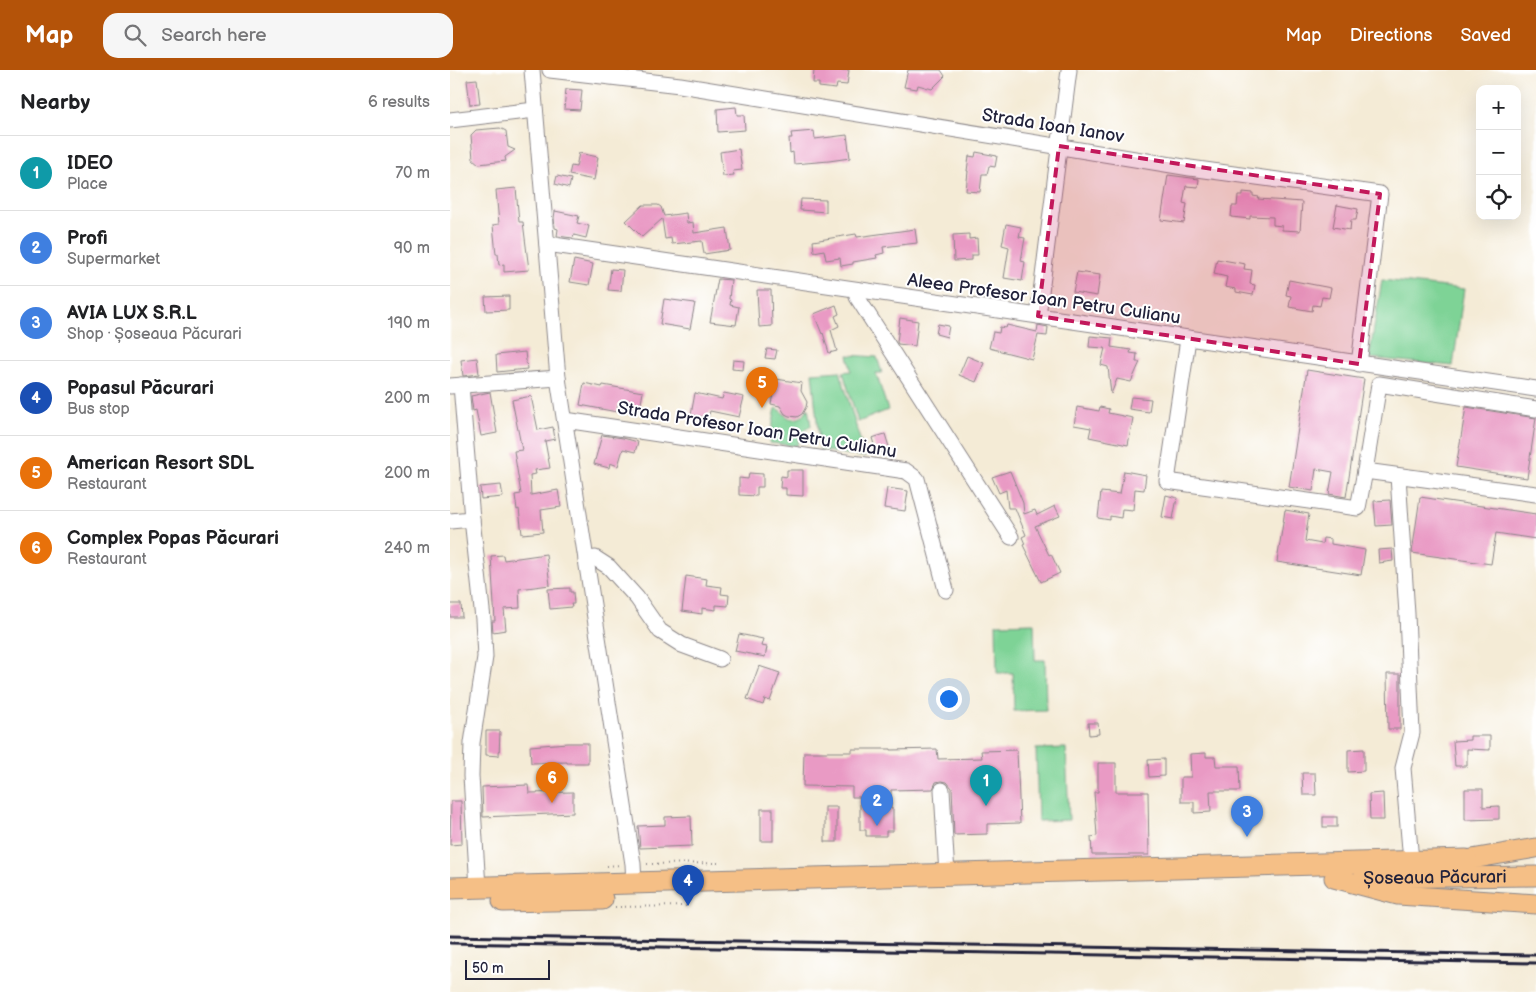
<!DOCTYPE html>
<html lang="en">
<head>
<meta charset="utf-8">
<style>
  :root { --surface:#fff; --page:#f6f6f6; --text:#202124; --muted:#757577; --line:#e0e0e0; --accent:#b45309 }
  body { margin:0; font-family:"Balsamiq Sans",sans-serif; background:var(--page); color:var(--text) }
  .controls { position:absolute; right:15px; top:15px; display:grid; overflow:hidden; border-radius:10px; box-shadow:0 5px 20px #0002 }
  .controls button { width:45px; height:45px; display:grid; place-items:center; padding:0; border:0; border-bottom:1px solid var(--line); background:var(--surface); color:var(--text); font:25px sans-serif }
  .scale { position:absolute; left:15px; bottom:12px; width:85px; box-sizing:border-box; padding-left:5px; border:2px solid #22223b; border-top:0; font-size:14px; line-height:18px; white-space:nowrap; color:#22223b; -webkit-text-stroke:4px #fff; paint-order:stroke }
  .you { position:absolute; left:498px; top:628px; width:18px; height:18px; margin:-12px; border:4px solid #fff; border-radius:50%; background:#1a73e8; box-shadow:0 0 0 8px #1a73e833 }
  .badge { display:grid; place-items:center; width:32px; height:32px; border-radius:50%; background:var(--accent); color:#fff; font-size:16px; font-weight:700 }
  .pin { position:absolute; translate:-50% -41px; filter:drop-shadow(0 1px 2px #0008) }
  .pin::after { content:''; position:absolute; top:26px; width:18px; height:15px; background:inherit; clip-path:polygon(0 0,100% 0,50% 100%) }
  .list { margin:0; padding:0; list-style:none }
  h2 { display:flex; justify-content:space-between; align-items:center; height:65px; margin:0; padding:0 20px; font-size:21px }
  h2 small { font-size:16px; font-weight:400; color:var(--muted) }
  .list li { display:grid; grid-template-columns:32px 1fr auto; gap:15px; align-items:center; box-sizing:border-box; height:75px; padding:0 20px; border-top:1px solid var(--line) }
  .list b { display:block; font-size:19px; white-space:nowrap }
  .list p { margin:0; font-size:16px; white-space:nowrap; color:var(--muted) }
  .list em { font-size:16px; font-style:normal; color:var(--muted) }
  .icon { flex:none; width:28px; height:28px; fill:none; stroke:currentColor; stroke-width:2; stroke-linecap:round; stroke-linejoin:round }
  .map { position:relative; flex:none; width:1086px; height:922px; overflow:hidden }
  header { display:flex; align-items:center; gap:30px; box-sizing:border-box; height:70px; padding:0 25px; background:var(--accent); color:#fff }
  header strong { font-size:24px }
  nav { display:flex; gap:28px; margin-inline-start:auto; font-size:18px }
  .search { width:350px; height:45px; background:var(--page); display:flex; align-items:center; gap:12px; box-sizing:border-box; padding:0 18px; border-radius:15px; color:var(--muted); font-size:19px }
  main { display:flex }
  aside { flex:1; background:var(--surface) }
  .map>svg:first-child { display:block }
  .green { fill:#7ed396; stroke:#507a68 }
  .building { fill:#e99ac4 }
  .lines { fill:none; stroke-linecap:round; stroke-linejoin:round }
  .minor-casing { stroke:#8b8688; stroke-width:17 }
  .major-casing { stroke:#8b8688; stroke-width:21 }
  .highway-casing { stroke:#8b8688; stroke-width:23 }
  .path { stroke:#8b8688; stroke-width:2; stroke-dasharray:1 4; stroke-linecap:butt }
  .minor { stroke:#fff; stroke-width:15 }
  .major { stroke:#f5bf86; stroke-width:19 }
  .highway { stroke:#f5bf86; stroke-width:21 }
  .rail { stroke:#22223b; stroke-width:3 }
  .marked { fill:#c2185b; fill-opacity:0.2; stroke:#c2185b; stroke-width:4; stroke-dasharray:10 6; stroke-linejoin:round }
  .labels { text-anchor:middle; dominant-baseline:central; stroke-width:4; stroke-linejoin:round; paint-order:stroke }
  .street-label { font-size:18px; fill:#22223b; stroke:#fff }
</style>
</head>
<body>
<header>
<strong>Map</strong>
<div class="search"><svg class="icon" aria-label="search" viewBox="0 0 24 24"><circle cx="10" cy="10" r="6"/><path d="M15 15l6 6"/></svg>Search here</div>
<nav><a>Map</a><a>Directions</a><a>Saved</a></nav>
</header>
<main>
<aside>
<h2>Nearby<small>6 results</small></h2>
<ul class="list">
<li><span class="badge" style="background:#0f9aa8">1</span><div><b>IDEO</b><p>Place</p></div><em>70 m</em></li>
<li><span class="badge" style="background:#3f7fe0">2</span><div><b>Profi</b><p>Supermarket</p></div><em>90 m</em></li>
<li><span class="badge" style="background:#3f7fe0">3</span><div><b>AVIA LUX S.R.L</b><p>Shop · Șoseaua Păcurari</p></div><em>190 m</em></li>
<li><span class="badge" style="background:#1a4fb4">4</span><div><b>Popasul Păcurari</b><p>Bus stop</p></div><em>200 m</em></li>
<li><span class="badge" style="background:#e8710a">5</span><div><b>American Resort SDL</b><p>Restaurant</p></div><em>200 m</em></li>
<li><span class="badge" style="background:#e8710a">6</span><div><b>Complex Popas Păcurari</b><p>Restaurant</p></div><em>240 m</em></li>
</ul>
</aside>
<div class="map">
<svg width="1086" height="922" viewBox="0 0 1086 922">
  <rect width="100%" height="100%" fill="#fff"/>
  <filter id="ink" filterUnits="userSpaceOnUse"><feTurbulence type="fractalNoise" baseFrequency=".02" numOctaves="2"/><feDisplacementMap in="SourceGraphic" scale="10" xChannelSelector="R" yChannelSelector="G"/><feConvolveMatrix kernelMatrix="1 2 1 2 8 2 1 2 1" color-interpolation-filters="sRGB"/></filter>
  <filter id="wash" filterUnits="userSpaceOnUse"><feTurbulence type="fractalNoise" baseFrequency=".0096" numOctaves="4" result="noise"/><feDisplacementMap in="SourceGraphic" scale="20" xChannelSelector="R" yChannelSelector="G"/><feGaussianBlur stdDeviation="1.12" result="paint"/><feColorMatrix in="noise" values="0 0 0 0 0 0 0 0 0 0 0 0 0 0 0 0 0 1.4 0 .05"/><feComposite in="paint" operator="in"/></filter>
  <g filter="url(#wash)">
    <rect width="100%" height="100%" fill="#f4ebd6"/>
    <g class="green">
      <polygon points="932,210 1014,219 1003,296 919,288"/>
      <polygon points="398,285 427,287 432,303 426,303 438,340 408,352 393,302 401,301"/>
      <polygon points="390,301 415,387 370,380 362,303"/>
      <path d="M326,338C337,343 337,354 353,346L358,338L361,356C352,360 349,367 347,376L319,373Z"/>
      <polygon points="584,553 585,590 595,590 596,640 564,641 563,603 547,603 546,554"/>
      <polygon points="616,678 619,750 588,751 586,679"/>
    </g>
    <g id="blocks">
      <g class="building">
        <polygon points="364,0 399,0 397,15 387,14 386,19 369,17 369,13 363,13"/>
        <polygon points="458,0 491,0 495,6 482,19 468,15 467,19 454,17"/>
        <polygon points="27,9 30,34 20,35 17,10"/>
        <polygon points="116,19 132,20 130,40 114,39"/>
        <polygon points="286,37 287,45 294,45 295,60 268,62 267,39"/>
        <polygon points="50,58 56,61 58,77 65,80 55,87 56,91 29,94 23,89 21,65 26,60"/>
        <polygon points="364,61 365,69 397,65 400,88 379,91 344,94 343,82 340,83 339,68 342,68 341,63"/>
        <polygon points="289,79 292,100 283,101 284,105 273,106 270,82"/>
        <polygon points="526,82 547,86 545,97 539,96 537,104 532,104 530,122 516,121 518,101 517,101 519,86 525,87"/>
        <polygon points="129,83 148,87 144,110 119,105 121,96 126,97"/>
        <polygon points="718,105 749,109 748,117 736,116 733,133 737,134 734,153 711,150"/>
        <polygon points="107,106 121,109 119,118 105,114"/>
        <polygon points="66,118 69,152 73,152 79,200 54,202 54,194 49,195 48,184 46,184 43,155 49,154 46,120"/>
        <polygon points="793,122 803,123 803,126 809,127 808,129 852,132 850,161 832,160 832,156 823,155 823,147 800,146 800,149 781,147 782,136 787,136 788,126 793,126"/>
        <polygon points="351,129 376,130 376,142 350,140"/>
        <polygon points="193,135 208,135 211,137 214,146 236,143 237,153 243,152 244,163 277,158 280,180 254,184 252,171 222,174 221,168 215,169 212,149 192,167 176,151"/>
        <polygon points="887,135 908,139 906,150 901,150 900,160 883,157"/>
        <polygon points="105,141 129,146 127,153 139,156 136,168 124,165 123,168 107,166 108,159 105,158 104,148"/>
        <polygon points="556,154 571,157 569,167 575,168 571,191 575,192 572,211 554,208 559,177 552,175"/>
        <polygon points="465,159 467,173 433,177 434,183 426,185 427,188 403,192 403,194 391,196 390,188 376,190 374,180 364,182 363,171 406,164 407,167"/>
        <polygon points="519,164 519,169 527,168 528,185 522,185 522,190 504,191 503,165"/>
        <polygon points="767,189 795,194 794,199 802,200 800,214 805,215 803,225 786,222 786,219 775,217 777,207 764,204"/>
        <polygon points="124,190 143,194 139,215 120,212"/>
        <polygon points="161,199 173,200 171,221 158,220"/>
        <polygon points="627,202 650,205 647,226 623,222"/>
        <polygon points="268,209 281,210 279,229 281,230 280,235 289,237 286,255 260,252"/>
        <polygon points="839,210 881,218 879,228 872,227 870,236 863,235 862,241 839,237 841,226 836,225"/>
        <polygon points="307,220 321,220 322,256 309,257"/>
        <polygon points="59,226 59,240 36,241 35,227"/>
        <polygon points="214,229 245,233 240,259 210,254"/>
        <polygon points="386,235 389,244 385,246 389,256 381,260 387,281 379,283 373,263 372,264 364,244"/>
        <polygon points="450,248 468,251 465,276 448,274 447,272"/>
        <polygon points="488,254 499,256 497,267 486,264"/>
        <polygon points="557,255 587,262 588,255 598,257 597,266 588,265 582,289 539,278 543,262 549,263 550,257 556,258"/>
        <polygon points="640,266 662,268 661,277 681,280 680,283 687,284 686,292 690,292 681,312 667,309 661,324 658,297 651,295 655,278 639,277"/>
        <polygon points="317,279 327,280 325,289 315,288"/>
        <polygon points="75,282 77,299 47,302 46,285"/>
        <polygon points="517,286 534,293 526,312 509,305"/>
        <polygon points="27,288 29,304 13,306 11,290"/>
        <polygon points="283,290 294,291 293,300 282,299"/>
        <polygon points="857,300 914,309 896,427 879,424 883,402 866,399 863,421 839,417"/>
        <polygon points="326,309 352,313 351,321 357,332 356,337 352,344 347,347 339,346 335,344 330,336 321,334"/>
        <polygon points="134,313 152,317 153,315 193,322 190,339 168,334 167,342 130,335"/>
        <polygon points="40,322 47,363 31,366 26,340 23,341 21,326"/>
        <polygon points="245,323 272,329 274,323 294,327 289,347 260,341 258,348 241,345"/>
        <polygon points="81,326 88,360 103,357 105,369 95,371 100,398 85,400 86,404 80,405 81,425 108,420 111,437 91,440 93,462 72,464 69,439 67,440 65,425 71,424 64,381 72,380 62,330"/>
        <polygon points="681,327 701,329 699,342 679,339"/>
        <polygon points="627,337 649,341 650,337 659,339 658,343 683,348 678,375 639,367 641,358 624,355"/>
        <polygon points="1016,337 1086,348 1077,408 1006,397"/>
        <polygon points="435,364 440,380 427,384 422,368"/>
        <polygon points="152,365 173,368 188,372 185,382 173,379 168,396 160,393 159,398 144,394"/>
        <polygon points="337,400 353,400 353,426 336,425 336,418 330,418 331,406 337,407"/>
        <polygon points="560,401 573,433 574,444 585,440 587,445 605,436 610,446 585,456 599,485 601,484 610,503 591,512 573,475 575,474 572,467 576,465 565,438 558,438 556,420 549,423 542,407"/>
        <polygon points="674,401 696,405 694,420 685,419 683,440 672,439 671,448 660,446 660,450 648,448 651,422 670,424"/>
        <polygon points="299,403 313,404 313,417 307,417 307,426 289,425 289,408 298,409"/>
        <polygon points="51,415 53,427 31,429 30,417"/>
        <polygon points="437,418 458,421 455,441 434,438"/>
        <polygon points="716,425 727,428 723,449 712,447"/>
        <polygon points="970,427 1086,444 1086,469 1046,463 1041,494 962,483"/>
        <polygon points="940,430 942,455 926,456 924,431"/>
        <polygon points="835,440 859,444 855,471 872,474 873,468 881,469 881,474 915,480 911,505 827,492"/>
        <polygon points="942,479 943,491 929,493 928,480"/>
        <polygon points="96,484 100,515 69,519 70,538 54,539 56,560 43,562 42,551 45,551 41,486 53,485 54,490"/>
        <polygon points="236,506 257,509 256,515 272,517 271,524 279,525 278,536 266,535 266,540 252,538 252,544 232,541"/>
        <polygon points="120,518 120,522 123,522 124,534 121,534 122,537 100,539 98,519"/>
        <polygon points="0,534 11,534 12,547 0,547"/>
        <polygon points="289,564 313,569 311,576 317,577 315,587 285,581"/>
        <polygon points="309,596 330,603 320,631 315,629 313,635 297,629"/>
        <polygon points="937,604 950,604 950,659 938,659"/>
        <polygon points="638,653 648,653 649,664 639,665"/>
        <polygon points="36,661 50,661 49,686 36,685"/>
        <polygon points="1020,666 1040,666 1040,680 1017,679 1017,696 1005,696 1003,671 1020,670"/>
        <polygon points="117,673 138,673 138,693 117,693 117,692 81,693 80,676"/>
        <polygon points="402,679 441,679 441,680 487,679 488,689 532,688 531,681 567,680 570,753 537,754 537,764 504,765 502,718 497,712 491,711 486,712 483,719 441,720 441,739 443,739 443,761 436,761 436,766 416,766 416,760 410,760 410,727 402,727 402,717 353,716 354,682 402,682"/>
        <polygon points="914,679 914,701 898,702 898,680"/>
        <polygon points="756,683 756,687 765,687 766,696 789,696 790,721 760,721 761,742 744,743 744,732 731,732 731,707 741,707 740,684"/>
        <polygon points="714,689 714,706 699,707 698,690"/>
        <polygon points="648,693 666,693 666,722 698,722 699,785 642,785 641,767 647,766 644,722 648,722"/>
        <polygon points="852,703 865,703 866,725 853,725"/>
        <polygon points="78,715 79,723 123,722 123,743 33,747 32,717"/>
        <polygon points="1015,719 1033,719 1033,737 1049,736 1049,749 1015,750"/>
        <polygon points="933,723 934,750 920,750 919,724"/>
        <polygon points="1,731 11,731 12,774 0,775"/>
        <rect x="375" y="737" width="12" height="35"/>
        <rect x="311" y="739" width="12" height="32"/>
        <polygon points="241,746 242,776 190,778 188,756 215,755 215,747"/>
        <rect x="873" y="747" width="14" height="10"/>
      </g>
    </g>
  </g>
  <g filter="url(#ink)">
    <use href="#blocks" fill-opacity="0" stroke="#8b8688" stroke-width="1"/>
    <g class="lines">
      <defs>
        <g id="minor">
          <polyline points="82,0 108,308 183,794 184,814"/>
          <polyline points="100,0 230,15 740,98 930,124 909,294"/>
          <polyline points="0,50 85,40"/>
          <polyline points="97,174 1086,319"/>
          <polyline points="408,221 407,227 561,467"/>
          <polyline points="588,246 619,0"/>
          <polyline points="738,269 717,411 908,438 915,401 929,314 1086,339"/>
          <polyline points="11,315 22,449 33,549 35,587 22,673 21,706 28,818"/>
          <polyline points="0,316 108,308"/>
          <polyline points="115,350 456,401 467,409 496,520"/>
          <polyline points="915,401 1086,424"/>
          <polyline points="948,406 957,544 962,663 953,698 961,791"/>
          <polyline points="0,451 22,449"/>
          <polyline points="136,490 145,488 159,497 187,528 210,561 232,575 270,589"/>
          <polyline points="492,720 497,805"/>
        </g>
        <g id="major">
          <polyline points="1016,790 1086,778"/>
          <polyline points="884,808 948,825 1086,834"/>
          <path id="s1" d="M913,808L1086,806"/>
        </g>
        <g id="highway">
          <polyline points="0,818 1016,790"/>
          <polyline points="53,831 152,829"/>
        </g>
      </defs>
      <use href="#minor" class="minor-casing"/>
      <use href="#major" class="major-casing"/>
      <use href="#highway" class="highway-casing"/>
      <g class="path">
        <polyline points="197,794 270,793"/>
        <polyline points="157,796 170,795"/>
        <polyline points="165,837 238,836"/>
      </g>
      <use href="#minor" class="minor"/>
      <use href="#major" class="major"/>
      <use href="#highway" class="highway"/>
      <g class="rail">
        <polyline points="0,866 1086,885"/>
        <polyline points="0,873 1086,893"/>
      </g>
    </g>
  </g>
  <path class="marked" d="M609,76L930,124L909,294L588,246Z"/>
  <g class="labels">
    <g class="street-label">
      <text transform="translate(603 56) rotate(9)">Strada Ioan Ianov</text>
      <text transform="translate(594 229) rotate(8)">Aleea Profesor Ioan Petru Culianu</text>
      <text transform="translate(307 360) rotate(9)">Strada Profesor Ioan Petru Culianu</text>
      <text stroke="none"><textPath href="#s1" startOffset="72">Șoseaua Păcurari</textPath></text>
    </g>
  </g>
</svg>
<div class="controls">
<button>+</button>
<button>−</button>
<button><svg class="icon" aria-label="locate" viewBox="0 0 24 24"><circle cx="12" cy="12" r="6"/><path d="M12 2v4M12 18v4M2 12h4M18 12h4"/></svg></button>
</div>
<div class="scale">50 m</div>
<div class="you"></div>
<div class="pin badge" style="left:536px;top:736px;background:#0f9aa8">1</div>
<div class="pin badge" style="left:427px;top:756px;background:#3f7fe0">2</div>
<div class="pin badge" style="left:797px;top:767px;background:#3f7fe0">3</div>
<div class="pin badge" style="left:238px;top:836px;background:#1a4fb4">4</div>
<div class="pin badge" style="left:312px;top:338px;background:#e8710a">5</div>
<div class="pin badge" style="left:102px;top:733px;background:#e8710a">6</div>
</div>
</main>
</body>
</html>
